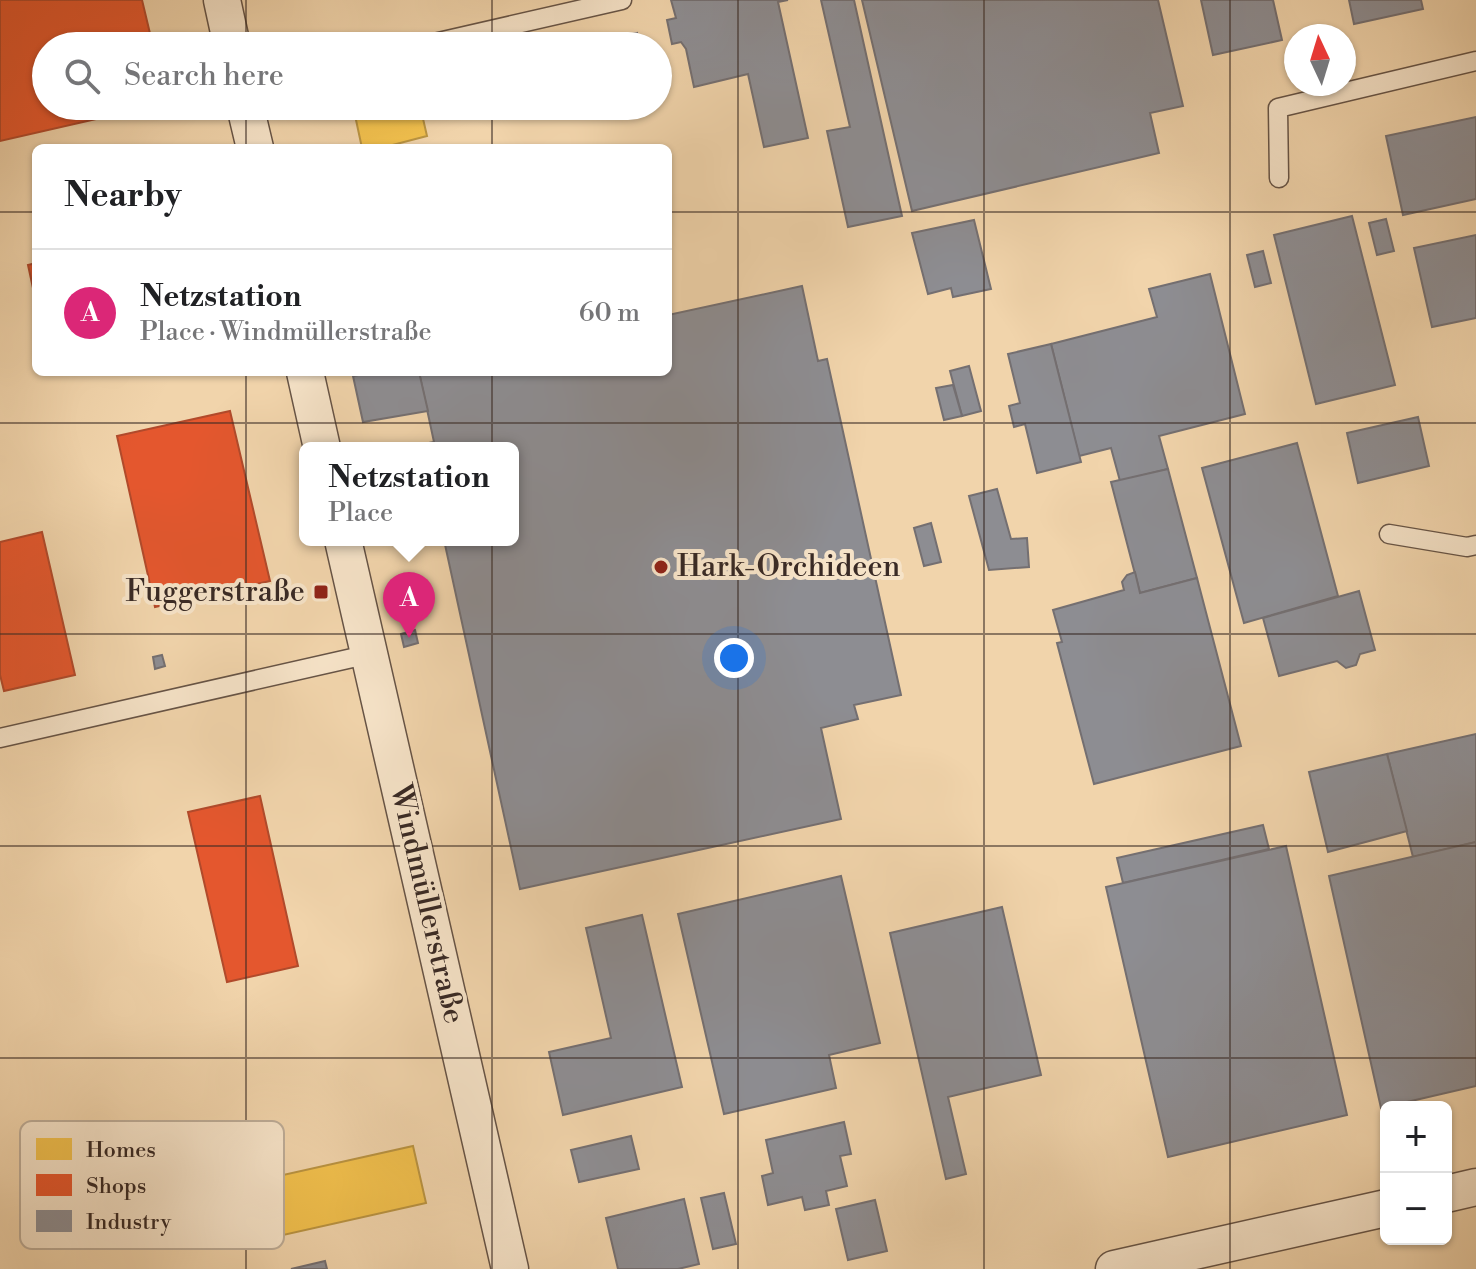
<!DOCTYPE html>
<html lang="en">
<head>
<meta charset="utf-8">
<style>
  :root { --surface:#fff; --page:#f6f6f6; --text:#202124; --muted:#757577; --line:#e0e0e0; --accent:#db2777 }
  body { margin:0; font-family:"Libre Bodoni",serif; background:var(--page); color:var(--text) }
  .controls { position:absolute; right:24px; bottom:24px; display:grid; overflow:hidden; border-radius:12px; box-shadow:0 2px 6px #0004 }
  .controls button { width:72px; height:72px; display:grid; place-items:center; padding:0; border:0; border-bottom:2px solid var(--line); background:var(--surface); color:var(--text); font:40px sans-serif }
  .compass { position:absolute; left:1284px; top:24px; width:72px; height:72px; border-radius:50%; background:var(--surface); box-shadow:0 2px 6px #0004; rotate:356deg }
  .you { position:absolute; left:734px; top:658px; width:28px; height:28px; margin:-20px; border:6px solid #fff; border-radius:50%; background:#1a73e8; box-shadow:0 0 0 12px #1a73e833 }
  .badge { display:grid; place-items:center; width:52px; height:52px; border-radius:50%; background:var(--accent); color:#fff; font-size:26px; font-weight:700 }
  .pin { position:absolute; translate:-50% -66px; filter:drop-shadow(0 2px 4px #0008) }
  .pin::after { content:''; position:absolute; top:42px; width:28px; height:24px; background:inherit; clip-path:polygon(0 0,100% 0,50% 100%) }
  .popup { position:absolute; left:299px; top:442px; width:220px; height:104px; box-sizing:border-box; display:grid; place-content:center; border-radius:12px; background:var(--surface); filter:drop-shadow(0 2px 6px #0005); font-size:26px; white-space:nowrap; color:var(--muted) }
  .popup b { font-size:30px; color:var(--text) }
  .popup::after { content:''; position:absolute; left:50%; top:100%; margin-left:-16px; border:16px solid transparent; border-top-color:var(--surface) }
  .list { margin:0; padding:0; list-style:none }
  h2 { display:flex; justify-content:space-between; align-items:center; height:104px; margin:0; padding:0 32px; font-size:34px }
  h2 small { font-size:26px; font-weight:400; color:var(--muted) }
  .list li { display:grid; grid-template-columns:52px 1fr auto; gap:24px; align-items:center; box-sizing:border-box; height:128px; padding:0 32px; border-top:2px solid var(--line) }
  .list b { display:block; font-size:30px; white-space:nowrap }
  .list p { margin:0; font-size:26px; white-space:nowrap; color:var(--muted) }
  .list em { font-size:26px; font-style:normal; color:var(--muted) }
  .icon { flex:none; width:44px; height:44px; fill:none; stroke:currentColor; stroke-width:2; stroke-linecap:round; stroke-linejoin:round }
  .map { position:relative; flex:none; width:1476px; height:1269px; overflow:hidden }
  .search { position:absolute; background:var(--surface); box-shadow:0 2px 6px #0004; left:32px; top:32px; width:640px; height:88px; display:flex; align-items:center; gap:20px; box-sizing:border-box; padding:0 28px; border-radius:44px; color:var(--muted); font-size:30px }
  .panel { position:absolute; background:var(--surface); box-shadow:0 2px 6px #0004; left:32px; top:144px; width:640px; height:232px; border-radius:12px }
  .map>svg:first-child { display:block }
  .homes { fill:#f2c14e; stroke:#ba9442; stroke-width:2 }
  .shops { fill:#e4572e; stroke:#b14a2b; stroke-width:2 }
  .industry { fill:#8d8d92; stroke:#746f71; stroke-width:2 }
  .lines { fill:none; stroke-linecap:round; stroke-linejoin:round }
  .service-casing { stroke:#675446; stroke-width:21 }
  .minor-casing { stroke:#675446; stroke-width:39 }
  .service { stroke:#f6e3c8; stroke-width:18 }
  .minor { stroke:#f6e3c8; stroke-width:36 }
  .grid { fill:none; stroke:#392a25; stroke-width:2; stroke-opacity:0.55 }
  .poi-dot { fill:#8f2418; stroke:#f6e3c8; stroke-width:3 }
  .labels { text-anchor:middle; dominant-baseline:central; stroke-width:8; stroke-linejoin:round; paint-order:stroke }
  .poi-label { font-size:30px; fill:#392a25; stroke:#f6e3c8; text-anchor:start }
  .street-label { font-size:30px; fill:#392a25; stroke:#f6e3c8 }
  .key { fill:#f6e3c8; stroke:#bdac97; stroke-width:2 }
  .key-label { font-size:22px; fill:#392a25 }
</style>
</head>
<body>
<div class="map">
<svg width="1476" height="1269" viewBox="0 0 1476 1269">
  <rect width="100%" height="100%" fill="#f1d4ab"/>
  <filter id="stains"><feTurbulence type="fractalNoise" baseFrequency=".0025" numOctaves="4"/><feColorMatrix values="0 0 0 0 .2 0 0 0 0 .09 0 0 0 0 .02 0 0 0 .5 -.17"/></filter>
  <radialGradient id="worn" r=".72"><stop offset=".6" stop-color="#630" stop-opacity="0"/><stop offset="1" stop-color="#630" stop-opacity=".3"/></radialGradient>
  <g class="homes">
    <polygon points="353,106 440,106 421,110 427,136 381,148 362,148"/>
    <polygon points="413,1146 426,1203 225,1248 212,1191"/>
  </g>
  <g class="shops">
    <polygon points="0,0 142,0 153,46 46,46 46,106 153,106 0,141"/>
    <polygon points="36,263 36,302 28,265"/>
    <polygon points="230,411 270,581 155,607 117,436"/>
    <polygon points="42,532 75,675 4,691 0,675 0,542"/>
    <polygon points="260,796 298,966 227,982 188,812"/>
  </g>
  <g class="industry">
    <polygon points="671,0 788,0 778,2 808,138 764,147 748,74 694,87 686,49 681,42 672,44 667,20 676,18"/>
    <polygon points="821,0 854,0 902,216 848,227 827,131 850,127"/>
    <polygon points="862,0 1158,0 1183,106 1150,113 1159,153 912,211"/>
    <polygon points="1201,0 1273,0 1282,40 1213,55"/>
    <polygon points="1349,0 1421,0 1423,9 1354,24"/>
    <polygon points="637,33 640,46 583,46 583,45"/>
    <polygon points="1476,117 1476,199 1403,215 1386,136"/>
    <polygon points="1352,216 1395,385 1316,404 1274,235"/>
    <polygon points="1386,219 1394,251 1377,255 1369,223"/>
    <polygon points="974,220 991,289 953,297 951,288 928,294 912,233"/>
    <polygon points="1476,235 1476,318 1432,327 1414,248"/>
    <polygon points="1263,251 1271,283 1255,287 1247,255"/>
    <polygon points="1210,274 1245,414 1159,436 1168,469 1120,481 1111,448 1079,456 1051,344 1157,317 1149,289"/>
    <polygon points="802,286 818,361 827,359 901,695 854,705 858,719 821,728 841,819 520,889 444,540 513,540 513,448 424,448 423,444 434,442 419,372 668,372 668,315"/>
    <polygon points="1051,344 1081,462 1037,473 1025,424 1014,427 1009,406 1020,403 1008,354"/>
    <polygon points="969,366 981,411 962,416 950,371"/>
    <polygon points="374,372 419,372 428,411 363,422 353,376"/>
    <polygon points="953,385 962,416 944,420 936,388"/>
    <polygon points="1418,417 1429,466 1358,483 1347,433"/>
    <polygon points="1297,443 1338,596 1244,623 1202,468"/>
    <polygon points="1168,469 1197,578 1140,593 1111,482"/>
    <polygon points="997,489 1011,539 1027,538 1029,567 989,570 969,496"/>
    <polygon points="931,523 941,562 924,566 914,528"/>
    <polygon points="1135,572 1140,593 1197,578 1241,746 1094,784 1057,643 1062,642 1053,610 1124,590 1122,582 1127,575"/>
    <polygon points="1359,591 1375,650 1360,654 1356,665 1346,668 1337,661 1279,676 1263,618"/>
    <polygon points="415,630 418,643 404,647 401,634"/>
    <polygon points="162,655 165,666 155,669 153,657"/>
    <polygon points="1476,734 1476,842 1413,857 1387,754"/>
    <polygon points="1387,754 1407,831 1328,852 1309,772"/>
    <polygon points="1263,825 1269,849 1123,883 1117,858"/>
    <polygon points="1476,842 1476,1086 1381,1108 1329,876"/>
    <polygon points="1286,846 1347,1115 1168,1157 1106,887"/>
    <polygon points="841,876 880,1043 829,1055 836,1088 724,1114 678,914"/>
    <polygon points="1002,907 1041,1075 948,1097 966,1174 946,1179 890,933"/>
    <polygon points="642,915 682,1087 563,1115 549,1052 611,1038 586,928"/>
    <polygon points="844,1122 851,1154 840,1156 847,1186 826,1191 829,1205 805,1210 802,1197 768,1205 762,1176 773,1173 766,1140"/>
    <polygon points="631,1136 639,1169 579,1182 571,1150"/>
    <polygon points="724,1193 736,1244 713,1249 701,1198"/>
    <polygon points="684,1199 699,1264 678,1269 618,1269 606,1218"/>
    <polygon points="875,1200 887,1251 848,1260 836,1209"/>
    <polygon points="325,1261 327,1269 291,1269"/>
  </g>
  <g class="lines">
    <defs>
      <g id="service">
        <polyline points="421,46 622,0"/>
        <polyline points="1279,178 1278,108 1476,61"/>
        <polyline points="1389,534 1467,547 1476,545"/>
        <polyline points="0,738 370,654"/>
      </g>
      <g id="minor">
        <polyline points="222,0 232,46"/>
        <polyline points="245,106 255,148"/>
        <polyline points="305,372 322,448"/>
        <polyline points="343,540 510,1269"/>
        <polyline points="1446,1194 1476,1187"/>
        <polyline points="1114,1269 1386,1208"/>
      </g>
    </defs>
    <use href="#service" class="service-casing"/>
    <use href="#minor" class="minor-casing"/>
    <use href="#service" class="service"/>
    <use href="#minor" class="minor"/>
  </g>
  <path class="grid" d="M246,0V46M492,0V46M738,0V1269M984,0V1269M1230,0V1269M246,106V148M492,106V148M0,212H36M668,212H1476M246,372V1269M492,372V1269M0,423H1476M0,634H1476M0,846H1476M0,1058H1476"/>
  <g class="poi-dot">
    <circle cx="661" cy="567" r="8"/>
    <rect x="313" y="584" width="16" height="16" rx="4"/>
  </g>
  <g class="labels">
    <g class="poi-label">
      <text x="677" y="567">Hark-Orchideen</text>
      <text x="305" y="592" text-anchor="end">Fuggerstraße</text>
    </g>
    <g class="street-label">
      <text transform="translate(427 904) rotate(77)">Windmüllerstraße</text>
    </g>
  </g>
  <rect x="20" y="1121" width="264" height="128" rx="12" class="key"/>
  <rect x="36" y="1138" width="36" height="22" fill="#f2c14e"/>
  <rect x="36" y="1174" width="36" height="22" fill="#e4572e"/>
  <rect x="36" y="1210" width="36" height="22" fill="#8d8d92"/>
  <g class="key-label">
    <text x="86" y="1157">Homes</text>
    <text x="86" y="1193">Shops</text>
    <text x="86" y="1229">Industry</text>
  </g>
  <rect width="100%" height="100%" filter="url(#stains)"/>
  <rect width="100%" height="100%" fill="url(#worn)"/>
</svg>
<div class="controls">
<button>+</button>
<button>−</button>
</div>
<svg class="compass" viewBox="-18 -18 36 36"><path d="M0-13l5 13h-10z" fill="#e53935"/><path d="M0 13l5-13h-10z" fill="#757577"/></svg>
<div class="you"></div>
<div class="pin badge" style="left:409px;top:638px">A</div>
<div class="popup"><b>Netzstation</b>Place</div>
<div class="search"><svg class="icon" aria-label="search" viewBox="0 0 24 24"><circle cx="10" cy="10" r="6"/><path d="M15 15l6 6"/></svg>Search here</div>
<section class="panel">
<h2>Nearby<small></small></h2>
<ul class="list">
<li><span class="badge">A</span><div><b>Netzstation</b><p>Place · Windmüllerstraße</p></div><em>60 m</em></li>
</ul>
</section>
</div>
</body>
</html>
